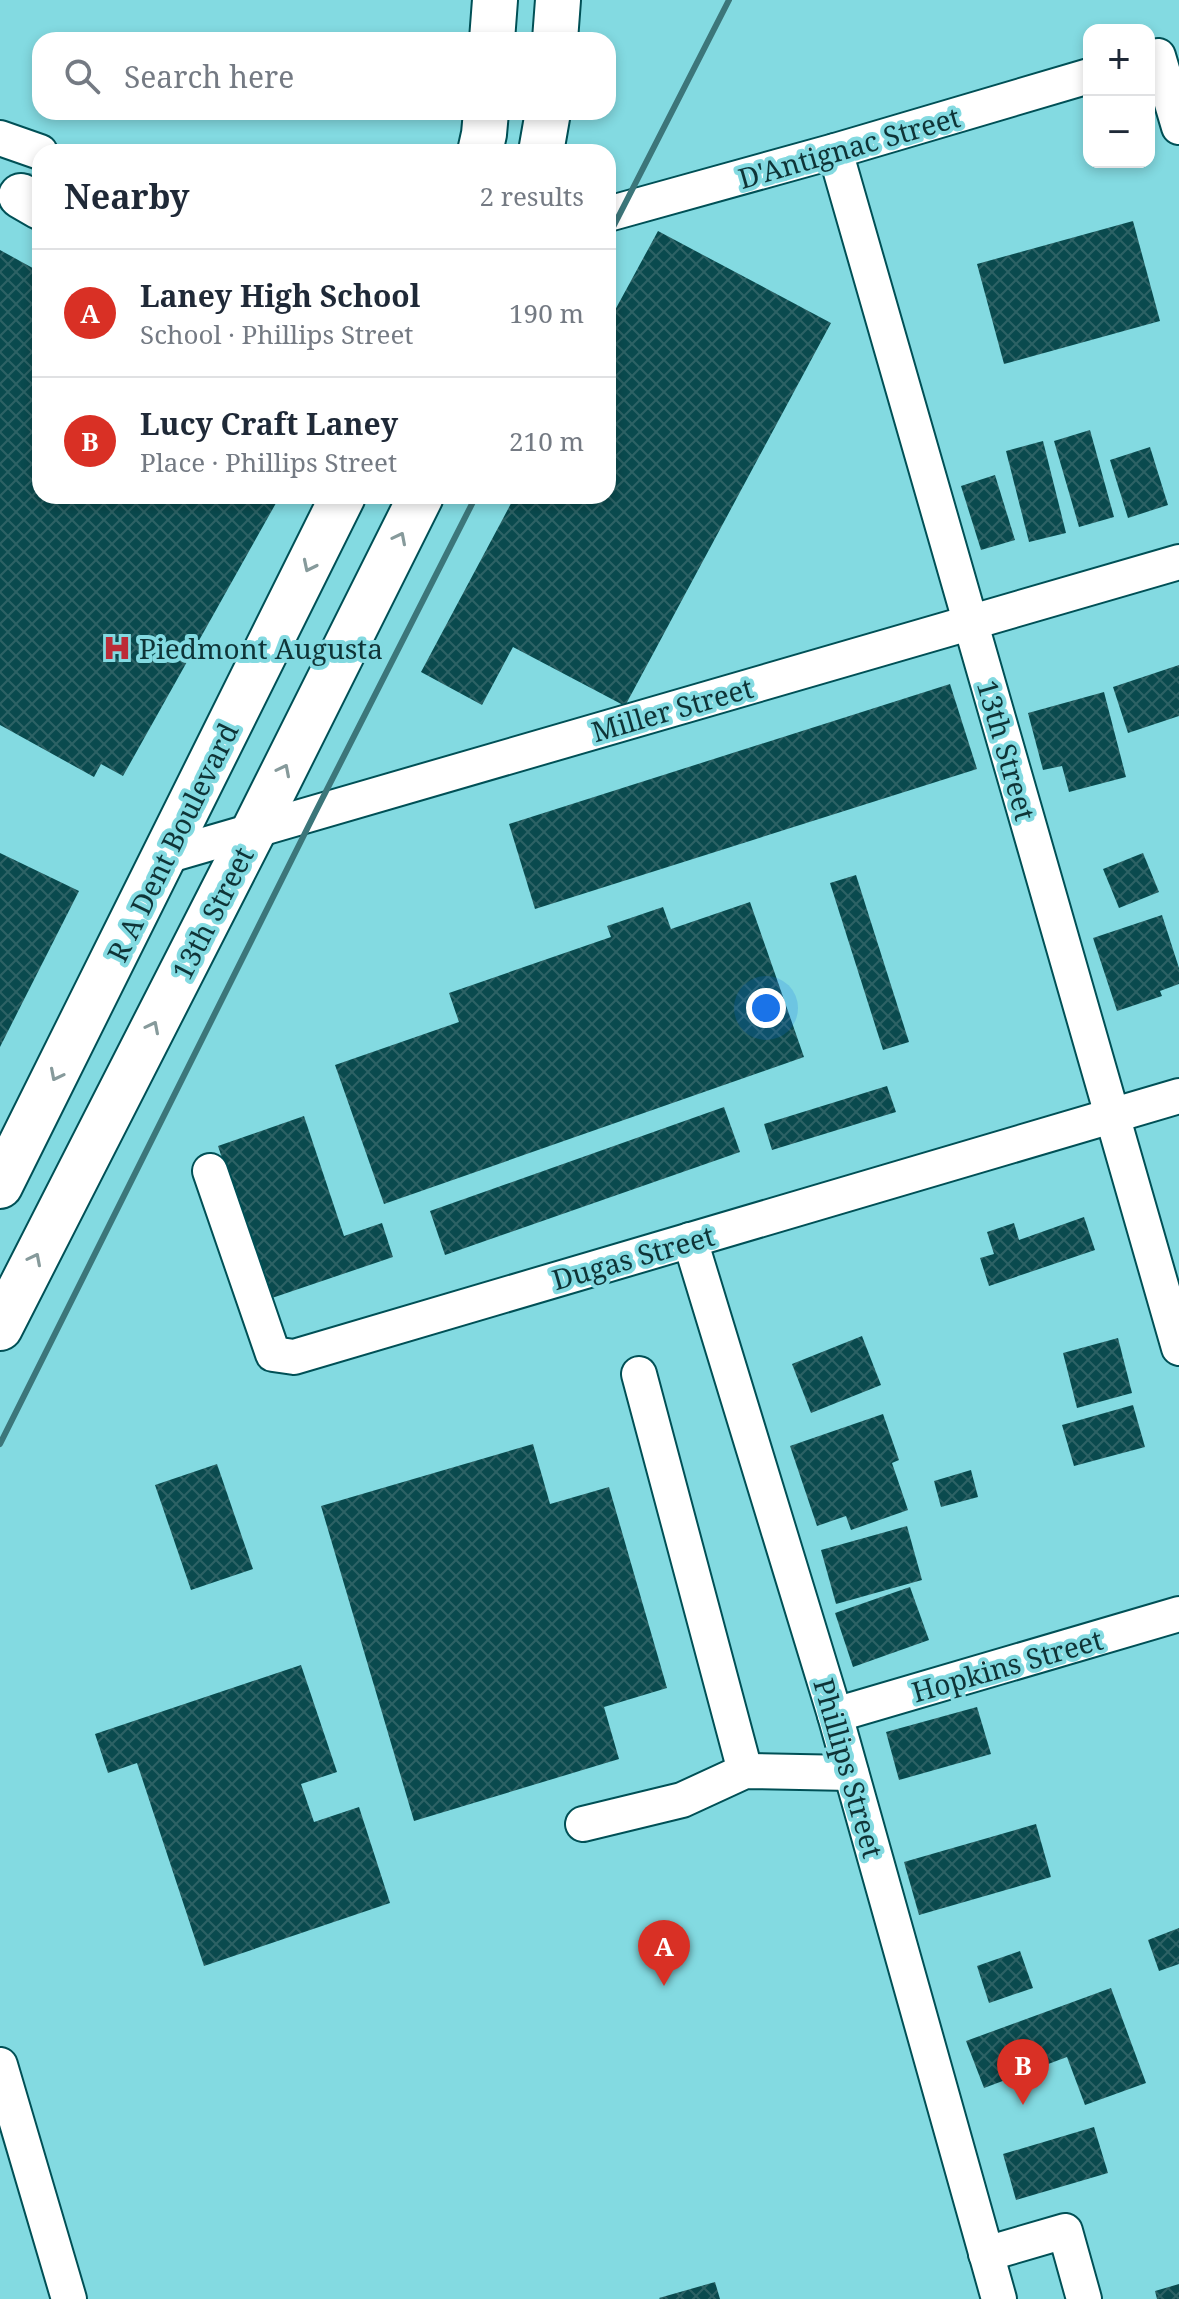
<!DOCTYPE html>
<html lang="en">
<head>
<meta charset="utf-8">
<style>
  :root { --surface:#fff; --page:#f6f6f7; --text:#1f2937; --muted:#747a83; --line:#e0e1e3; --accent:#d93025 }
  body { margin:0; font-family:"Noto Serif",serif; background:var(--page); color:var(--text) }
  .controls { position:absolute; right:24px; top:24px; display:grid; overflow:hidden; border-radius:16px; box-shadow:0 4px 12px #0003 }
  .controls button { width:72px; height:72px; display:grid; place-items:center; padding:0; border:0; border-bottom:2px solid var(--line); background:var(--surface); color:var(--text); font:40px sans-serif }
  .you { position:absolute; left:766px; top:1008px; width:28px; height:28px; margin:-20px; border:6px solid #fff; border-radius:50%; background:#1a73e8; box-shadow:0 0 0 12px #1a73e833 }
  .badge { display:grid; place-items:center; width:52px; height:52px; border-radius:50%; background:var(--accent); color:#fff; font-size:26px; font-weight:700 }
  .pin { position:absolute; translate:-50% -66px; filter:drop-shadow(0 2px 4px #0008) }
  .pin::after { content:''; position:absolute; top:42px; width:28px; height:24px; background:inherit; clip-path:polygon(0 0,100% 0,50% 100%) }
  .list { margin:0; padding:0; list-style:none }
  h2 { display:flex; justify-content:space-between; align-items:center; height:104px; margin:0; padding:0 32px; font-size:34px }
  h2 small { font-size:26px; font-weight:400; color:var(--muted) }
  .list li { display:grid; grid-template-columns:52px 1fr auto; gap:24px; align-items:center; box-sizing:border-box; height:128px; padding:0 32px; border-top:2px solid var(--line) }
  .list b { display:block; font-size:30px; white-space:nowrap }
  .list p { margin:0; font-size:26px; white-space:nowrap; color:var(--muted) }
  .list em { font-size:26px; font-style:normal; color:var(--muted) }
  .icon { flex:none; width:44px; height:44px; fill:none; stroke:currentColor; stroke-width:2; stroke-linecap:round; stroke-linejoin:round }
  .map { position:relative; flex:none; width:1179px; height:2299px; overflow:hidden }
  .search { position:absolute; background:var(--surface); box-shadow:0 4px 12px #0003; left:32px; top:32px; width:584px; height:88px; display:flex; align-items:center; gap:20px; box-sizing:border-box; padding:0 28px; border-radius:24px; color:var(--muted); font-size:30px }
  .panel { position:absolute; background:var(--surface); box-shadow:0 4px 12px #0003; left:32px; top:144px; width:584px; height:360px; border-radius:24px }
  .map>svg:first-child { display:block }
  .building { fill:url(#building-cross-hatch) }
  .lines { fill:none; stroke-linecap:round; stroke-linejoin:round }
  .minor-casing { stroke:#005056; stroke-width:38 }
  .major-casing { stroke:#005056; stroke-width:48 }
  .minor { stroke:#fff; stroke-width:34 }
  .major { stroke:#fff; stroke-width:44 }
  .rail { stroke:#3c767a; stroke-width:6 }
  .oneway { stroke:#869a9b }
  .labels { text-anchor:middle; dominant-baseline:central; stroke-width:8; stroke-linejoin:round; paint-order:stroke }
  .street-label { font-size:28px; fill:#0e3437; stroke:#83dae1 }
  .poi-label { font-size:28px; fill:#0e3437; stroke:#83dae1; text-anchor:start }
</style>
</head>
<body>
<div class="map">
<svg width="1179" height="2299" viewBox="0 0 1179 2299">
  <defs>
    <pattern id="building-cross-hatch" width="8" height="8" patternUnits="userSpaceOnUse" patternTransform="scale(2)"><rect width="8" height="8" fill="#0a4a4e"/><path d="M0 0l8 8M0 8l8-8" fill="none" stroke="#2d6265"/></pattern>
  </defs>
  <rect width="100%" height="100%" fill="#83dae1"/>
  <g class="building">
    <polygon points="1133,221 1160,321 1004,364 977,264"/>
    <polygon points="658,231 831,323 625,706 513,647 482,705 421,672 515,496 608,496 608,323"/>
    <polygon points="0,250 40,272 40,496 280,496 123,776 101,764 94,777 0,725"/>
    <polygon points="1090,430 1114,517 1079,527 1054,441"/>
    <polygon points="1043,441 1066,533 1029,542 1006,451"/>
    <polygon points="1150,447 1168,505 1128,518 1110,460"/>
    <polygon points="995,475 1015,540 981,550 961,486"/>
    <polygon points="1179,665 1179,716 1128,733 1113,687"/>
    <polygon points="950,684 977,769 535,909 509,824"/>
    <polygon points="1104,692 1126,777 1069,792 1062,766 1043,770 1028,713"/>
    <polygon points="0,853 79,891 0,1047"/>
    <polygon points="1143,853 1159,892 1119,908 1103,869"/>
    <polygon points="856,875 909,1042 883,1050 830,883"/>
    <polygon points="750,902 804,1057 384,1204 335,1065 459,1022 449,993 611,937 607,926 663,907 671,929"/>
    <polygon points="1162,915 1179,968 1179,984 1160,991 1162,996 1117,1011 1093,938"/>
    <polygon points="887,1086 896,1112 772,1150 764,1124"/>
    <polygon points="724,1107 740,1152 445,1255 430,1211"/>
    <polygon points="304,1116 344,1236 382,1223 393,1257 269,1299 218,1146"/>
    <polygon points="1084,1217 1095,1250 989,1286 980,1258 994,1254 987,1232 1014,1223 1019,1240"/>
    <polygon points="862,1336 881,1385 811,1413 792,1364"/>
    <polygon points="1118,1338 1132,1393 1077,1408 1063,1353"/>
    <polygon points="1133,1405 1145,1447 1074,1466 1062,1425"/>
    <polygon points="883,1414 899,1460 892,1463 908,1510 851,1530 846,1516 817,1526 790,1446"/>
    <polygon points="533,1444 550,1504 609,1487 667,1688 604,1707 619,1759 414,1821 321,1506"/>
    <polygon points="217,1464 253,1569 191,1590 155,1485"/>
    <polygon points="971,1470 978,1497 941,1507 934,1481"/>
    <polygon points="907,1526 922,1580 836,1604 821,1550"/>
    <polygon points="910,1587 929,1640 853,1667 835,1613"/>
    <polygon points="301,1665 337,1772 301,1784 314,1822 359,1807 390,1903 204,1966 137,1763 108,1773 95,1734"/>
    <polygon points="977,1707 991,1754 899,1780 886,1732"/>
    <polygon points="1036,1824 1051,1877 919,1915 904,1862"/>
    <polygon points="1179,1928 1179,1964 1159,1971 1148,1940"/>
    <polygon points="1020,1951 1033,1988 989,2003 977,1966"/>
    <polygon points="1111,1988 1146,2083 1085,2105 1067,2057 984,2088 966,2041"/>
    <polygon points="1094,2127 1108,2173 1016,2200 1003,2154"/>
    <polygon points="715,2282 720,2299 660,2299 659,2298"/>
    <polygon points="1179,2284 1179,2299 1157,2299 1155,2291"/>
  </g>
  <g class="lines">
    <defs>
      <g id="minor">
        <polyline points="1158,56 1179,127"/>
        <polyline points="0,138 40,152"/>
        <polyline points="835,151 1179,1348"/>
        <polyline points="608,214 835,151 1089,76"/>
        <polyline points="166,856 1179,562"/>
        <polyline points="210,1171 273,1354 294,1357 1179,1096"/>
        <polyline points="690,1240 835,1715 999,2299"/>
        <polyline points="639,1374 745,1771"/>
        <polyline points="835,1715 1179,1614"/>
        <polyline points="583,1824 682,1800 745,1771 851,1773"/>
        <polyline points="0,2065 69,2299"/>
        <polyline points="986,2254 1065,2231 1084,2299"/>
      </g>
      <g id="major">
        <polyline points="492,40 495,0"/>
        <polyline points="555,40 558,0"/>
        <polyline points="480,152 484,134 486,112"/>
        <polyline points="541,152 548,112"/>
        <polyline points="21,196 40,207"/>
        <polyline points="0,1186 343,496"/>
        <polyline points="0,1328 254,830 421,496"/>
      </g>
    </defs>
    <use href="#minor" class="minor-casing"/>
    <use href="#major" class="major-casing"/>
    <use href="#minor" class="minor"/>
    <use href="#major" class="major"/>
    <g class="rail">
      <polyline points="608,237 729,0"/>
      <polyline points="0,1444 315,813 476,496"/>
    </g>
  </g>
  <defs><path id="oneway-chevron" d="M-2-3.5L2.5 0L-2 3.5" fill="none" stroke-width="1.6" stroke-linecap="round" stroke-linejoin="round" transform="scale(2)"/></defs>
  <g class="oneway">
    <use href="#oneway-chevron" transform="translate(400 538) rotate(-63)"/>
    <use href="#oneway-chevron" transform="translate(309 566) rotate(116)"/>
    <use href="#oneway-chevron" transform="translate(284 770) rotate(-63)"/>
    <use href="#oneway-chevron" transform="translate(153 1027) rotate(-63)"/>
    <use href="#oneway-chevron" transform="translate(56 1075) rotate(117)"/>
    <use href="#oneway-chevron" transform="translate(35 1259) rotate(-63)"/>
  </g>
  <defs>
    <symbol id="hospital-bare" viewBox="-9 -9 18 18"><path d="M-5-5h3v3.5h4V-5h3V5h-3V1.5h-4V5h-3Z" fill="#bc2c37" stroke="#83dae1" stroke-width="2.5" paint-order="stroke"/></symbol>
  </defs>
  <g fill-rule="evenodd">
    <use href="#hospital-bare" x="97" y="628" width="40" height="40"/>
  </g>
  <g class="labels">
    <g class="street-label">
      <text transform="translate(849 147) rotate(-16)">D'Antignac Street</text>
      <text transform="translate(672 709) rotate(-16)">Miller Street</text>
      <text transform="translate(1007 750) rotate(74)">13th Street</text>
      <text transform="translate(172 842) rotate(-64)">R A Dent Boulevard</text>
      <text transform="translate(212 913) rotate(-63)">13th Street</text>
      <text transform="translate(633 1257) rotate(-16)">Dugas Street</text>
      <text transform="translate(1007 1665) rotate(-16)">Hopkins Street</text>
      <text transform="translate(849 1768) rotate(74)">Phillips Street</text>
    </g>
    <g class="poi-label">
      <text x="139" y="648">Piedmont Augusta</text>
    </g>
  </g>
</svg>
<div class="controls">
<button>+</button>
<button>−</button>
</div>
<div class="you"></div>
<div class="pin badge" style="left:664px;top:1986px">A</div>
<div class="pin badge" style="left:1023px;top:2105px">B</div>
<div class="search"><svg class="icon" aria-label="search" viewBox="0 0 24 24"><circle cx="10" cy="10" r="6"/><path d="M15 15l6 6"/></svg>Search here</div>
<section class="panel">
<h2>Nearby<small>2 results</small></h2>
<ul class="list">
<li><span class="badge">A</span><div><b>Laney High School</b><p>School · Phillips Street</p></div><em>190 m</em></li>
<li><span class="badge">B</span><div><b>Lucy Craft Laney</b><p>Place · Phillips Street</p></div><em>210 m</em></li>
</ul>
</section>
</div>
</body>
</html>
